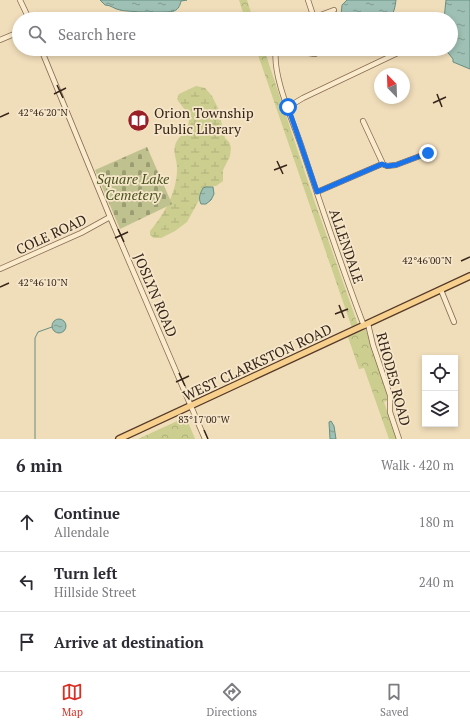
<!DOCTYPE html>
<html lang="en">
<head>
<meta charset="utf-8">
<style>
  :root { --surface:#fff; --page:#f7f7f7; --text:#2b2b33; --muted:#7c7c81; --line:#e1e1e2; --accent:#d93025 }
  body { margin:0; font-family:"PT Serif",serif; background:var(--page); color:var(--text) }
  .controls { position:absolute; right:12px; bottom:12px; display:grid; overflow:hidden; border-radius:0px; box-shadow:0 2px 6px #0003 }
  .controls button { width:36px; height:36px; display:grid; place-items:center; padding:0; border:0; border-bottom:1px solid var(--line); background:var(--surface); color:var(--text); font:20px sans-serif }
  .compass { position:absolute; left:374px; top:68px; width:36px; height:36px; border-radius:50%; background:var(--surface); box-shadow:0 2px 6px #0003; rotate:337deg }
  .stop { position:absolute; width:12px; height:12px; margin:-9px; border:3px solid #1a73e8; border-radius:50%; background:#fff }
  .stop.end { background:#1a73e8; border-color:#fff; box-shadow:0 1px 4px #0008 }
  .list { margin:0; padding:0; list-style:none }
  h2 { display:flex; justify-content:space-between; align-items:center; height:52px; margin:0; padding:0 16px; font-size:17px }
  h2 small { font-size:13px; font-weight:400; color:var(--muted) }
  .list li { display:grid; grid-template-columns:26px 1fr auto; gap:12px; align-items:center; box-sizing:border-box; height:60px; padding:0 16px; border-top:1px solid var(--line) }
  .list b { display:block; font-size:15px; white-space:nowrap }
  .list p { margin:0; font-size:13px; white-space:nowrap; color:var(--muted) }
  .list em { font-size:13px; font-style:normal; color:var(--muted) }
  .icon { flex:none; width:22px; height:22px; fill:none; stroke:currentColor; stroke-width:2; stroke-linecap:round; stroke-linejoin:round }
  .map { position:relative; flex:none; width:470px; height:439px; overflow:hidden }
  .search { position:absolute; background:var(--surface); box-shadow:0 2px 6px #0003; left:12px; right:12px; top:12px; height:44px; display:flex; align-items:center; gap:10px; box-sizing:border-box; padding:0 14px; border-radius:22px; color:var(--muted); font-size:15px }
  .sheet { height:232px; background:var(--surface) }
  nav { display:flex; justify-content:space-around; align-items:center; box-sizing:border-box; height:56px; border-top:1px solid var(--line); background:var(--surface); font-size:11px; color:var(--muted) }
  nav a { display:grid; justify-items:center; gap:2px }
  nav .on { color:var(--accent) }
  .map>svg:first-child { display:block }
  .forest { fill:url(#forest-crowns) }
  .wetland { fill:url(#wetland-marsh) }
  .cemetery { fill:url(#cemetery-stones) }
  .water { fill:url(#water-ripples); stroke:#668e82 }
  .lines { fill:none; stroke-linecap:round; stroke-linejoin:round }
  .stream { stroke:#668e82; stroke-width:1 }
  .minor-casing { stroke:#886c54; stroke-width:6 }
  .major-casing { stroke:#553a29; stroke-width:8 }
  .minor { stroke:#fbebcd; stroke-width:4.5 }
  .major { stroke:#f8d08e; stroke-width:5.5 }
  .route { stroke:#1a73e8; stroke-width:5 }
  .ticks { fill:none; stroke:#36251a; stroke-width:1.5 }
  .labels { text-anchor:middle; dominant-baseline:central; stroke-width:3.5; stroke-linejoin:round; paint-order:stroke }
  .poi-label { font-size:14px; fill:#36251a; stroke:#f7e7ca; text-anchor:start }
  .park-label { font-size:14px; font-style:italic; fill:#49531f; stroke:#f7e7ca }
  .street-label { font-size:14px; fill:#36251a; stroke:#f7e7ca }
  .ticks-label { font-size:10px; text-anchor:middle; fill:#36251a; stroke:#f7e7ca; stroke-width:3.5; stroke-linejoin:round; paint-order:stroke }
</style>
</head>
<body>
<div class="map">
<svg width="470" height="439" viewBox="0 0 470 439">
  <defs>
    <pattern id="forest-crowns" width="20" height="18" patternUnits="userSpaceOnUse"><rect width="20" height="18" fill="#cbce8e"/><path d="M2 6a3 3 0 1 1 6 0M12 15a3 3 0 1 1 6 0" fill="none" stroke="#afb17a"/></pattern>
    <pattern id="wetland-marsh" width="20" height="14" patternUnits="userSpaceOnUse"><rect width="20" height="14" fill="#cbce8e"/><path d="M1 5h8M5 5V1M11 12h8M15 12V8" fill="none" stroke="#afb17a"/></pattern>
    <pattern id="cemetery-stones" width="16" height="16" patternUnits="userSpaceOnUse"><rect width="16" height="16" fill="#bfc28e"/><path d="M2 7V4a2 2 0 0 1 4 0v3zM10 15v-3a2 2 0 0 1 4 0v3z" fill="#9c9d73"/></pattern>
    <pattern id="water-ripples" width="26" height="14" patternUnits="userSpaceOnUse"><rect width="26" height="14" fill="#9fc0b4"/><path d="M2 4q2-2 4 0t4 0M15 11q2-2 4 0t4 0" fill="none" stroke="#829c92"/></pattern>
  </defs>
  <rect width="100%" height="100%" fill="#f0ddba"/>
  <g class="forest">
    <polygon points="239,0 247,0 253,19 245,19"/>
    <polygon points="256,49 264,49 313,197 358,325 352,328"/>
    <polygon points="366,329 390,399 384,402 397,439 389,439 364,368 359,369 348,337"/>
    <polygon points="186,417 195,439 138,439"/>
  </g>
  <path class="wetland" d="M196,86L205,88L212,96L218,108L225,138L229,142L231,147L230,156L223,170V181L216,186L206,187L200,194L199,200L187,222L175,231L161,238H154L150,235V231C164,215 178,190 177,167C177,160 173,153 175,146C177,136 189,132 189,120C188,111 181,106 177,99L179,94Z"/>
  <polygon class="cemetery" points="147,147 172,204 120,229 95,170"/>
  <g class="water">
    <path d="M100,0H187L181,1C180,5 179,9 174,11C169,13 126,12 120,10C114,9 111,5 105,5Z"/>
    <path d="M347,0H396C395,8 394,13 389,19H339L341,15L342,5Z"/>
    <polygon points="446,0 470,0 470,69 453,62 453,59 445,49 451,49 451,19 444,19"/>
    <path d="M206,187H213L214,194L211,200L206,204H201C198,198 200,194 203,188Z"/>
    <circle cx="59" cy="326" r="7"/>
    <polygon points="331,421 334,426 336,439 330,439 329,422"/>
  </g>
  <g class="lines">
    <polyline class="stream" points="35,439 35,338 38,332 52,327"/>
    <defs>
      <g id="minor">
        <polyline points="20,0 29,19"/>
        <polyline points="308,0 314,18"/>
        <polyline points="310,19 334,10"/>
        <polyline points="0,40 19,32"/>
        <polyline points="41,49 110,217 205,439"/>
        <path d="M276,49C272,75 292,119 301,145C321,205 341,266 364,326"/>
        <polyline points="282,49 315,54"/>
        <polyline points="288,107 303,98 406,49"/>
        <polyline points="363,121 383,164"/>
        <polyline points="317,192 382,164 387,166 396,165 428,153"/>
        <polyline points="0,269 81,233 110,217"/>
        <polyline points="441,290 454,322"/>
        <polyline points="368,324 373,345 390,395 390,412 399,439"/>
      </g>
      <polyline id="major" points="119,439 470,276"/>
    </defs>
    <use href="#minor" class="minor-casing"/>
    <use href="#major" class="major-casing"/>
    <use href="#minor" class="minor"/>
    <use href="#major" class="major"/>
  </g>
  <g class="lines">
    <polyline class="route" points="288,107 317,192 382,164 387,166 396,165 428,153"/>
  </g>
  <path class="ticks" d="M57,85L63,98M54,94L66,88M437,94L442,107M433,103L446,97M0,117L9,113M277,161L283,174M274,170L287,165M118,229L124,242M115,238L128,232M461,261L470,257M0,287L9,283M339,305L344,318M335,314L348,309M179,373L185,386M176,382L189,376M204,430L208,439"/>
  <defs>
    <symbol id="library-disc" viewBox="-11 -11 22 22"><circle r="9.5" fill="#9a2028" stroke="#f7e7ca"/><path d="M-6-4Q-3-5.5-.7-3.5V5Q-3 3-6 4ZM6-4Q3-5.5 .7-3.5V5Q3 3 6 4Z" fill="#fff"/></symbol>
  </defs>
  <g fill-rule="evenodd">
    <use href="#library-disc" x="126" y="108" width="25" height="25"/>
  </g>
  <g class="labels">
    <g class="poi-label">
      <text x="154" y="112">Orion Township<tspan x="154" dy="16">Public Library</tspan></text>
    </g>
    <g class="park-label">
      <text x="133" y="178">Square Lake<tspan x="133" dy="16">Cemetery</tspan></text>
    </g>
    <g class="street-label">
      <text transform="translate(51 234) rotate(-25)">COLE ROAD</text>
      <text transform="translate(347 246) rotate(71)">ALLENDALE</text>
      <text transform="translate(156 295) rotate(67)">JOSLYN ROAD</text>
      <text transform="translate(257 362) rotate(-25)">WEST CLARKSTON ROAD</text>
      <text transform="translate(394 379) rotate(75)">RHODES ROAD</text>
    </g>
  </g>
  <g class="ticks-label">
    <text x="43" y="116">42°46'20"N</text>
    <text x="427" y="264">42°46'00"N</text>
    <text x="43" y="286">42°46'10"N</text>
    <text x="204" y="423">83°17'00"W</text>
  </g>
</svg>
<div class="controls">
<button><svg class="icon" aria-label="locate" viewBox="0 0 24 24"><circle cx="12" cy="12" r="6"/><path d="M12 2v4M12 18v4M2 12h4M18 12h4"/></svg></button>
<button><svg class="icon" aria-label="layers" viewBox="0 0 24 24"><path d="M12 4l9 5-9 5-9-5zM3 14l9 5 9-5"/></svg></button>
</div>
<svg class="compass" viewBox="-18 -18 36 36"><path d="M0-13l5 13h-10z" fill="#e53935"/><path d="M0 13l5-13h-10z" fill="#7c7c81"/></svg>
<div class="stop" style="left:288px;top:107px"></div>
<div class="stop end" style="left:428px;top:153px"></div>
<div class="search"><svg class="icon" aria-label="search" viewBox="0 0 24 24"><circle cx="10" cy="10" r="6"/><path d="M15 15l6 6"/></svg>Search here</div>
</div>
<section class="sheet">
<h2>6 min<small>Walk · 420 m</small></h2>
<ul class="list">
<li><svg class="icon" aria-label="ahead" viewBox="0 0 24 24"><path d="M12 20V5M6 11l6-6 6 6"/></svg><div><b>Continue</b><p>Allendale</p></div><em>180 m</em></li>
<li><svg class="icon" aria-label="left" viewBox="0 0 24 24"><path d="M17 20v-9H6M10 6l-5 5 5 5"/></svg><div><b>Turn left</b><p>Hillside Street</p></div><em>240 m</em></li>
<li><svg class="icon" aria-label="arrive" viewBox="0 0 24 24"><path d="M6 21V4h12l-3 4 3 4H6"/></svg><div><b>Arrive at destination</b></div></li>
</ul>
</section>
<nav>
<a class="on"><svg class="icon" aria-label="map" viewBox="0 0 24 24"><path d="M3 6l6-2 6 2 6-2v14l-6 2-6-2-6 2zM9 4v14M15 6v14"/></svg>Map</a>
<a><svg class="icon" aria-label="directions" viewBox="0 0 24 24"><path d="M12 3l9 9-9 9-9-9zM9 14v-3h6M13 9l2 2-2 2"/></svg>Directions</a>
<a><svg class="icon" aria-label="saved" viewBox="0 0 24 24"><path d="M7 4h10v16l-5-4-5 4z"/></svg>Saved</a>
</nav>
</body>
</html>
